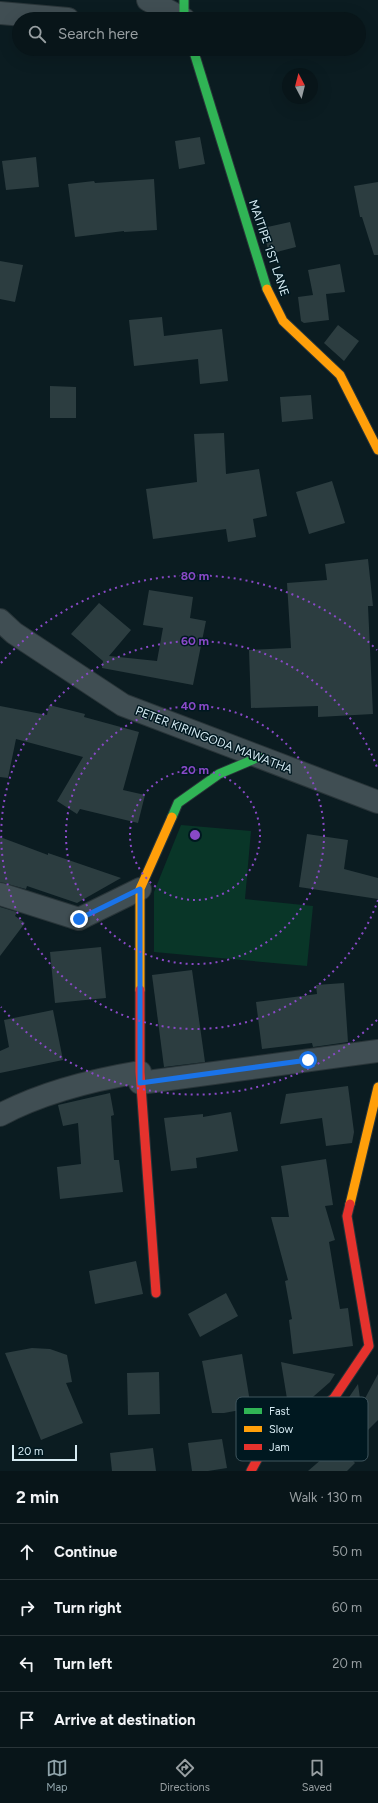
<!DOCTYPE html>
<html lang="en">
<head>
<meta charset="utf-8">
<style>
  :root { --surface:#081519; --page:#111e22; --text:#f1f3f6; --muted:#989fa2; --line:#293438; --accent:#8fa3aa }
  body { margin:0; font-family:Figtree,sans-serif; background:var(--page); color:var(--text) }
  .compass { position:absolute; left:282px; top:68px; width:36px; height:36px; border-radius:50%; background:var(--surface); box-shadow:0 4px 16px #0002; rotate:353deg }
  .scale { position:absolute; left:12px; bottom:10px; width:65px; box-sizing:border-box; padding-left:4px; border:2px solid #d6ebf3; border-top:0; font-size:11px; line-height:14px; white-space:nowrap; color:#d6ebf3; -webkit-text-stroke:3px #001820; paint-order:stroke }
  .stop { position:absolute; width:12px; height:12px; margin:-9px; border:3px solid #1a73e8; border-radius:50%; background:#fff }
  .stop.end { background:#1a73e8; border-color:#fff; box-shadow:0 1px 4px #0008 }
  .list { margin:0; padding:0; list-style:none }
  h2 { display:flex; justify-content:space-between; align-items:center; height:52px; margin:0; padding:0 16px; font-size:17px }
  h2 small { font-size:13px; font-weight:400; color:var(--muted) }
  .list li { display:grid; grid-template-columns:26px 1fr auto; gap:12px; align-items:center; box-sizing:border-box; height:56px; padding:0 16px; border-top:1px solid var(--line) }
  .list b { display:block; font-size:15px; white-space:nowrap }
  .list em { font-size:13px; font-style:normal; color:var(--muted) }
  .icon { flex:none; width:22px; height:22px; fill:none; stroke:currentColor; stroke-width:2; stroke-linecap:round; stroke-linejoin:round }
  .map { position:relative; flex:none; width:378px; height:1471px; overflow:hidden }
  .search { position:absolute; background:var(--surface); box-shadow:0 4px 16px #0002; left:12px; right:12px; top:12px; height:44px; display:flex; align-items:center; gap:10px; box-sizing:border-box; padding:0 14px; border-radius:22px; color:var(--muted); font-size:15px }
  .sheet { height:276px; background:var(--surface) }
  nav { display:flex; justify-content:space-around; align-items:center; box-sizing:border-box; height:56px; border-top:1px solid var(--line); background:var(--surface); font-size:11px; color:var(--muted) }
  nav a { display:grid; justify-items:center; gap:2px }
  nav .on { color:var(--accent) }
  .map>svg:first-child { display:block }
  .green { fill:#093628 }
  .building { fill:#2c3d40 }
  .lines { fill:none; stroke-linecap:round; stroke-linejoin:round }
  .street-casing { stroke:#293539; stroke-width:24 }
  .fast-casing { stroke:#293539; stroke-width:11 }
  .slow-casing { stroke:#293539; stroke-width:11 }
  .jam-casing { stroke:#293539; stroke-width:11 }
  .street { stroke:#404e53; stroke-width:22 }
  .fast { stroke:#30b455; stroke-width:9 }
  .slow { stroke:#ff9f0a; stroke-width:9 }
  .jam { stroke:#e5322d; stroke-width:9 }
  .route { stroke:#1a73e8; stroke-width:5 }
  .ring { fill:none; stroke:#8949c7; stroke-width:2; stroke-dasharray:2 4 }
  .labels { text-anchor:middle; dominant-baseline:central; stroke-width:3; stroke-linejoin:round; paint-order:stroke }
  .street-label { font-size:12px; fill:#d6ebf3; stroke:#001820 }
  .key { fill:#001820; stroke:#40575f; stroke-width:1 }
  .key-label { font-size:11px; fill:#d6ebf3 }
  .centre { fill:#8949c7; stroke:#001820; stroke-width:2 }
  .ring-label { font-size:12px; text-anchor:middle; font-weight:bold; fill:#8949c7; stroke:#001820; stroke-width:3; stroke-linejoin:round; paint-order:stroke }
</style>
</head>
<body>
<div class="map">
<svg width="378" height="1471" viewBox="0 0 378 1471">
  <rect width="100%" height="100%" fill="#0b1c21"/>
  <polygon class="green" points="181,825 251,831 245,899 313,906 307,966 154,952 154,892"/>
  <g class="building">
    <polygon points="200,137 205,164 179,169 175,141"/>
    <polygon points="36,157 39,187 6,190 2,161"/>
    <polygon points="154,179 157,230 124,232 124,231 75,237 68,184 94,181 95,183"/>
    <polygon points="378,182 378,255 374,255 362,217 360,217 354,186"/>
    <polygon points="290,222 296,247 269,254 263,228"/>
    <polygon points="0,261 23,265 15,302 0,299"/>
    <polygon points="340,264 345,292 326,294 329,320 304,323 301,321 298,297 313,295 308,270"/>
    <polygon points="162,317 164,336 222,329 228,381 200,384 198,359 134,366 129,320"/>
    <polygon points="338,325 359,341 344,361 324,343"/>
    <polygon points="50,386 76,387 76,418 50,418"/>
    <polygon points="311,395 313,419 282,422 280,397"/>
    <polygon points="224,433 226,474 259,469 267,516 253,519 256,537 228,542 226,529 153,539 146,489 197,482 194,434"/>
    <polygon points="332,481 345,523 309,534 296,492"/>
    <polygon points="368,559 373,606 368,606 373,714 318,717 318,706 251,708 249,650 291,648 287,583 327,580 325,564"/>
    <polygon points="149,590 193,597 190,618 206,621 193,685 102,668 103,661 71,634 99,603 131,630 109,656 157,661 163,628 143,625"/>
    <polygon points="49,705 85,714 84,717 139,732 123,790 145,795 138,823 80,809 77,814 57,801 83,757 16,739 8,778 0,777 0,706 47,715"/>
    <polygon points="307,834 348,840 344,869 378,878 378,899 299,887"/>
    <polygon points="0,837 48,855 48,853 121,878 77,903 27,886 26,889 0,882"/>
    <polygon points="0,907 17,912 15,916 25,923 0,956"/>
    <polygon points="101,947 106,998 55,1003 50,952"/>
    <polygon points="192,970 205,1062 164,1067 152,975"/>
    <polygon points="344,983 348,1042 313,1047 312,1043 262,1049 256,1002 317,994 316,985"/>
    <polygon points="53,1010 63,1060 0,1073 0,1051 9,1047 4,1020"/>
    <polygon points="348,1086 354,1132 352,1143 326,1146 322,1118 280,1124 286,1094"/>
    <polygon points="110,1093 114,1115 111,1116 114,1160 119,1160 123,1192 60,1199 57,1167 81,1164 78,1123 63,1126 58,1105"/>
    <polygon points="231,1112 238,1151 196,1158 197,1168 171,1171 164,1118 203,1114 203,1117"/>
    <polygon points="326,1159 333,1205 325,1206 335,1240 329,1242 340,1309 348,1308 353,1346 293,1354 289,1320 292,1319 285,1281 288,1280 271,1217 289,1217 281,1166"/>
    <polygon points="136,1261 143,1294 95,1304 89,1271"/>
    <polygon points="226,1293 238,1316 200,1337 188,1314"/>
    <polygon points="32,1348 50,1349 67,1355 72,1382 66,1383 83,1423 41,1440 5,1353"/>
    <polygon points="242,1354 251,1408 224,1413 212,1413 202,1361"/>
    <polygon points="281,1362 335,1374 330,1382 290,1417"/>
    <polygon points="159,1372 160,1414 128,1415 127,1373"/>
    <polygon points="378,1374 378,1420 362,1436 351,1426 356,1416 341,1409 358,1384 361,1406"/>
    <polygon points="222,1439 227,1468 208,1471 192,1471 188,1443"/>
    <polygon points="338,1445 355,1463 347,1471 308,1471"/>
    <polygon points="153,1448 156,1471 112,1471 110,1453"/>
  </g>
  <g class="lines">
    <defs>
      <g id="street">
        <polyline points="148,0 184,19"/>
        <polyline points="0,13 68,19"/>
        <polyline points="0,620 14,633 123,705 378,802"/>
        <polyline points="0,894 79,919 140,889"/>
        <polyline points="140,1083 378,1051"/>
        <path d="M0,1115C43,1092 92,1080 140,1072"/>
      </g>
      <g id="fast">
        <polyline points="184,0 184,19"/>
        <polyline points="193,49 267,289"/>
        <polyline points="172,817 178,803 219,774 259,757"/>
      </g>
      <g id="slow">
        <polyline points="267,289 283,321 340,375 378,450"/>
        <polyline points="140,990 140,889 172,817"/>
        <polyline points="350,1204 378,1087"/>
      </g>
      <g id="jam">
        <polyline points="140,990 140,1072 156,1293"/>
        <polyline points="251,1471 258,1458 334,1398 369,1346 347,1216 350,1204"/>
      </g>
    </defs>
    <use href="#street" class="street-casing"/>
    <use href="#fast" class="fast-casing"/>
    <use href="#slow" class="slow-casing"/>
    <use href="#jam" class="jam-casing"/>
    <use href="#street" class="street"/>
    <use href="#fast" class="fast"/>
    <use href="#slow" class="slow"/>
    <use href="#jam" class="jam"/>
  </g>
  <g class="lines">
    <polyline class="route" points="79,919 140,889 140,1083 308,1060"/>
  </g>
  <g class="ring">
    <circle cx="195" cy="835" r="65"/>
    <circle cx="195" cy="835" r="129"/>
    <path d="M378 900A194 194 0 1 1 378 770"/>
    <path d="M377 1020A259 259 0 0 1 1 1007M1 663A259 259 0 0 1 377 650"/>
  </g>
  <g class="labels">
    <g class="street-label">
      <text transform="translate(269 248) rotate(71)">MAITIPE 1ST LANE</text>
      <text transform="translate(214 740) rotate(21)">PETER KIRINGODA MAWATHA</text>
    </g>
  </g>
  <rect x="236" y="1397" width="132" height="64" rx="6" class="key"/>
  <rect x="244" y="1408" width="18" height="6" fill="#30b455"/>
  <rect x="244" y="1426" width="18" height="6" fill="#ff9f0a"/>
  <rect x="244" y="1444" width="18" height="6" fill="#e5322d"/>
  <g class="key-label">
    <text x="269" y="1415">Fast</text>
    <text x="269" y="1433">Slow</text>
    <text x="269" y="1451">Jam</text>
  </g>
  <circle cx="195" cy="835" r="6" class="centre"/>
  <g class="ring-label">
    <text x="195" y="580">80 m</text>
    <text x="195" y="645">60 m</text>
    <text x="195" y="710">40 m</text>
    <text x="195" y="774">20 m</text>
  </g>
</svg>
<svg class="compass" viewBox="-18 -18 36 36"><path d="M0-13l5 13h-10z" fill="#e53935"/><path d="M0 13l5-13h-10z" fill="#989fa2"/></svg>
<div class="scale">20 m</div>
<div class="stop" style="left:308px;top:1060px"></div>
<div class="stop end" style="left:79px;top:919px"></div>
<div class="search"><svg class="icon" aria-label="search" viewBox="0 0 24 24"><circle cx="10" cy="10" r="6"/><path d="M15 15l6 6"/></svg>Search here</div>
</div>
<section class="sheet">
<h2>2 min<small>Walk · 130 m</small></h2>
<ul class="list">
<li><svg class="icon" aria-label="ahead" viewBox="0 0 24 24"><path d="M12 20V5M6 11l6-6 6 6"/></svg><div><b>Continue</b></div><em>50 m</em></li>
<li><svg class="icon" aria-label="right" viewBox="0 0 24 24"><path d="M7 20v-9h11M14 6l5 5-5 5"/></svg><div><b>Turn right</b></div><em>60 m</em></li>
<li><svg class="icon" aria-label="left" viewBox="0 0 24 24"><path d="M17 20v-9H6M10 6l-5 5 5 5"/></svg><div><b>Turn left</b></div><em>20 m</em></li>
<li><svg class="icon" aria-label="arrive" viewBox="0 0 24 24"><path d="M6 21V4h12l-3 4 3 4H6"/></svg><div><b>Arrive at destination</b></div></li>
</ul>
</section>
<nav>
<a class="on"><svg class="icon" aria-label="map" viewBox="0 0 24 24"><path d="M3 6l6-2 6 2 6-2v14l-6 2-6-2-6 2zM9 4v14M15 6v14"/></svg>Map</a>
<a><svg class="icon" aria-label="directions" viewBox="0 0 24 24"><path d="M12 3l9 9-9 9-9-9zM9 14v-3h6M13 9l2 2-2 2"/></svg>Directions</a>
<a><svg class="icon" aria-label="saved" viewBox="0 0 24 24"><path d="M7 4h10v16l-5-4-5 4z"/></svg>Saved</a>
</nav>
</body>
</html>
